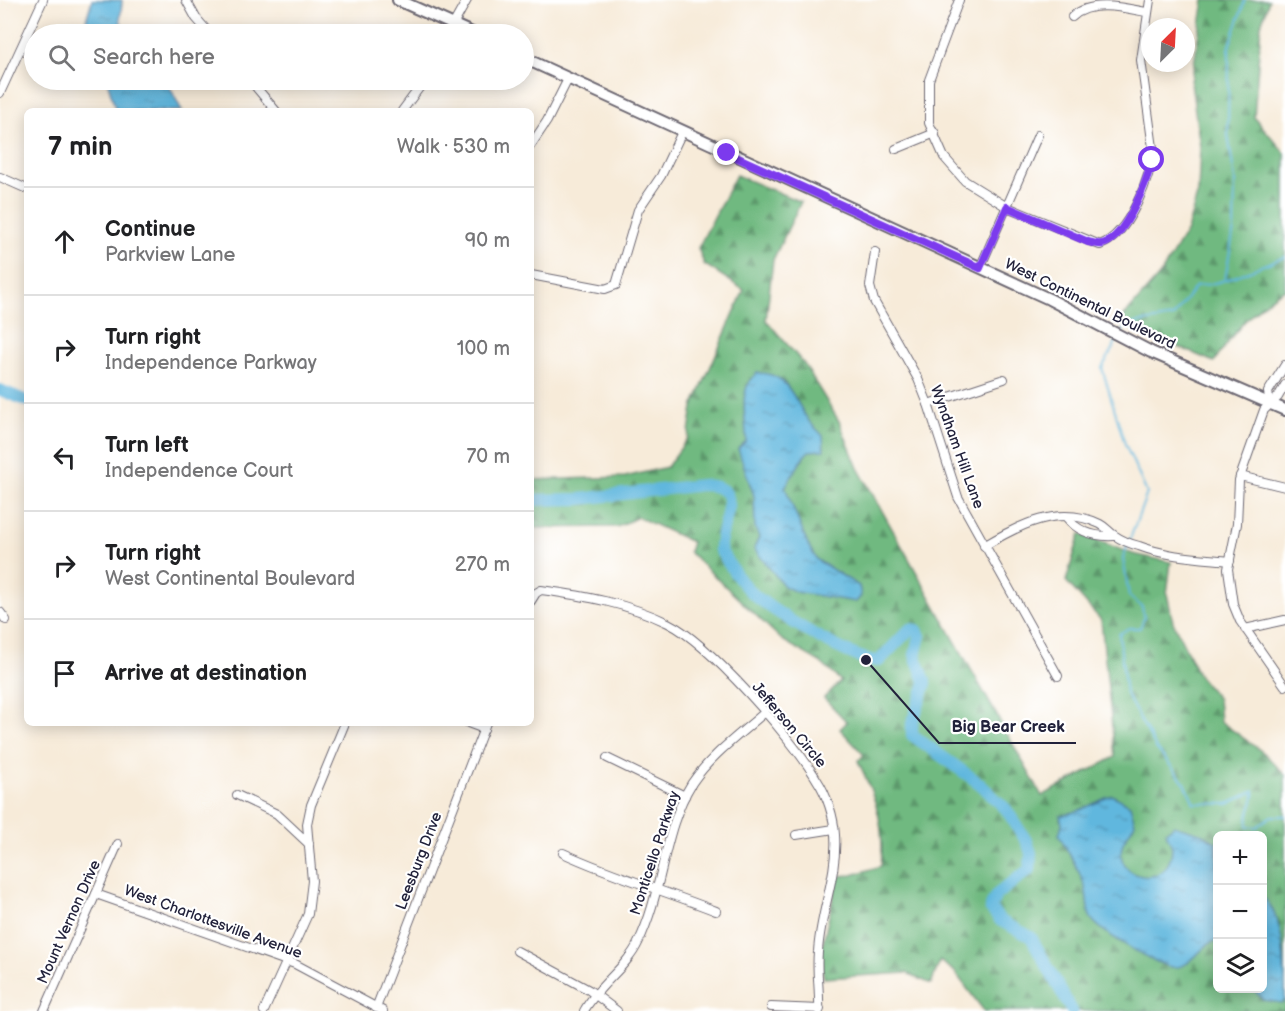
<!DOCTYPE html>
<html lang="en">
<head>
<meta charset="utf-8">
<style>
  :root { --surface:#fff; --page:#f2f2f2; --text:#202124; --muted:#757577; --line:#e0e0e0 }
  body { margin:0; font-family:"Balsamiq Sans",sans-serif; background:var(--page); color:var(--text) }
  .controls { position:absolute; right:18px; bottom:18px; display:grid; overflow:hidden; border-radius:9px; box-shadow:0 3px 15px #0003 }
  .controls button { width:54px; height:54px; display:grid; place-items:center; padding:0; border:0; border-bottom:2px solid var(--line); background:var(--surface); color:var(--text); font:30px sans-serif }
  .compass { position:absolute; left:1141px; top:18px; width:54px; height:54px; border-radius:50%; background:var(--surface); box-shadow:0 3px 15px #0003; rotate:24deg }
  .stop { position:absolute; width:18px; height:18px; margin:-14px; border:4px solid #7c3aed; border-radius:50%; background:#fff }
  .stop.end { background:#7c3aed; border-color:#fff; box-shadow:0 2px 6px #0008 }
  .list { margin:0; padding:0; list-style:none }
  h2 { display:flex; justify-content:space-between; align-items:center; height:78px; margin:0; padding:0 24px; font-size:26px }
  h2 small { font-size:20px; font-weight:400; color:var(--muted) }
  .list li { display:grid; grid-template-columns:39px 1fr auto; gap:18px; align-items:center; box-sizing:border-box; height:108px; padding:0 24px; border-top:2px solid var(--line) }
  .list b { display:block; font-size:22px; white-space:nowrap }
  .list p { margin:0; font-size:20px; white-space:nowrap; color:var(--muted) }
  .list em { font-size:20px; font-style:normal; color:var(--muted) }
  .icon { flex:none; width:33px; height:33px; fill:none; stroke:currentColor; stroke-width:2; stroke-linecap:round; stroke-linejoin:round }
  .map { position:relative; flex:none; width:1285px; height:1011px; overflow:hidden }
  .search { position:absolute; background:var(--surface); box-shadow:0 3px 15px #0003; left:24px; top:24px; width:510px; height:66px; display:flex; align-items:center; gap:15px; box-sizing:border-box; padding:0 21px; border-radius:33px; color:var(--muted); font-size:22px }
  .panel { position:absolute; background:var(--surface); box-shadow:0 3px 15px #0003; left:24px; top:108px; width:510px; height:618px; border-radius:9px }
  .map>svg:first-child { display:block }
  .forest { fill:url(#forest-firs); stroke:#486e5e; stroke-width:1.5; fill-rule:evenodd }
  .water { fill:url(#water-ripples); stroke:#426c8c; stroke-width:1.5 }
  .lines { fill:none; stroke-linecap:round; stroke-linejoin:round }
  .stream { stroke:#61b7de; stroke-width:2 }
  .river { stroke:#61b7de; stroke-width:12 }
  .street-casing { stroke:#6d6872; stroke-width:10 }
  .secondary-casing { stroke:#6d6872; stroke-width:14 }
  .street { stroke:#fff; stroke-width:8 }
  .secondary { stroke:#fff; stroke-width:10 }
  .route { stroke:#7c3aed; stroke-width:8 }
  .labels { text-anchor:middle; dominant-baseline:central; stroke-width:4.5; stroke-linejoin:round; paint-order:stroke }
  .street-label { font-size:15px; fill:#22223b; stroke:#fff }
  .leader { fill:none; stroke:#22223b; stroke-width:2 }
  .callout-dot { fill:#22223b; stroke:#fff; stroke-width:2 }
  .callout-label { font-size:16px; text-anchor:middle; font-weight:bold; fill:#22223b; stroke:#fff; stroke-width:4.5; stroke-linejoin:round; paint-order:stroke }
</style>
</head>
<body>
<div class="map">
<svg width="1285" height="1011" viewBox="0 0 1285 1011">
  <defs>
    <pattern id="forest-firs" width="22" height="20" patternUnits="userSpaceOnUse" patternTransform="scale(1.5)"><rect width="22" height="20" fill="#6fb980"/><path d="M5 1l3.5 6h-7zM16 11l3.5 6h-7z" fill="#5b966a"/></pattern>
    <pattern id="water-ripples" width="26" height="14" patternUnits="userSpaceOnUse" patternTransform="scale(1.5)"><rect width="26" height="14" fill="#61b7de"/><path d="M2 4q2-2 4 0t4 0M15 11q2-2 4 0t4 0" fill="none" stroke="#5094b5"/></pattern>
  </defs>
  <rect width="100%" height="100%" fill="#fff"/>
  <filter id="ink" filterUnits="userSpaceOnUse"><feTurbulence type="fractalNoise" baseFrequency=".0167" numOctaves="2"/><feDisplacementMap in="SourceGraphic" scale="12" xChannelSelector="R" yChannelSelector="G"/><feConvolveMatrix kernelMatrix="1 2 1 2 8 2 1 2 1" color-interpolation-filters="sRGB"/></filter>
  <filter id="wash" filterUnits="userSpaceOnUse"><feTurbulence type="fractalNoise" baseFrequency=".008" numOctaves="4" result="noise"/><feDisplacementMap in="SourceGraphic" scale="24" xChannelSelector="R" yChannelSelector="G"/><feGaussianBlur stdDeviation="1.35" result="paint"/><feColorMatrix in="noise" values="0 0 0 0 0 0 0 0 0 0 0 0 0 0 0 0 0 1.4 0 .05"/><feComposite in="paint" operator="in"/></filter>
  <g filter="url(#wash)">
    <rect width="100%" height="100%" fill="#f7ebd9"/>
    <g class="forest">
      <path d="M1204,0H1269L1261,25L1254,117L1285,153V289C1251,309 1236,330 1214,362L1119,322L1160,275L1187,230L1198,192L1200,147L1191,82Z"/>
      <path d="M736,175L801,202L773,260L766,320L804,364L839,421L858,468L1042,796L1115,757L1101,620L1066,581L1080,534L1133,554L1171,562L1167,594L1173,622L1199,676L1218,699L1220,721L1264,753L1285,775V1011H984L954,971L940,961L931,984L907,973L824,978L820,956L838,876L852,875L881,866C885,824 876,798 858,761L864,755L840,729L847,722L824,698L841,681L820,662L782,640L689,552L692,542L638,517L617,527L531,528V480L625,477L667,467L688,438L693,407L744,290L704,264L698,248ZM1218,836H1262V988H1218Z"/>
    </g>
    <g class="water">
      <path d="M92,0H122C122,20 114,18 131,34H82Z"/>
      <polygon points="107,80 166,80 182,111 116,111"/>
      <path d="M757,373C787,372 793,397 807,418C811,426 818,429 823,436L824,450L809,451L805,455L785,487L808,545L817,560L859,586L861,596L856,602L796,592L784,586L754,549L759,537L755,528L754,496L738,449L746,441C747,418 736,390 757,373Z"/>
      <path d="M1112,795L1130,805L1135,823C1132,829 1126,836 1123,843C1110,880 1170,892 1172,849C1172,843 1167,838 1166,832L1174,825L1203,834L1217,843V941C1200,943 1193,970 1171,967C1156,964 1095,930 1090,916C1086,906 1088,894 1084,884C1078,867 1067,851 1059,835L1062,824L1060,816L1078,811Z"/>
      <path d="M1263,897C1285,917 1285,967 1285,1000L1281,1003L1263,1000L1254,990L1262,988Z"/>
    </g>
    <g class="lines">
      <g class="stream">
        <polyline points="1225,280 1234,228 1235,180 1228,135 1229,48 1245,0"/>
        <path d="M1122,333L1126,325L1173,317L1196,286C1227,284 1256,266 1285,257"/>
        <path d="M1117,340L1102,368L1125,444L1147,493L1123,558L1129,596L1142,607L1144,618L1140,628H1129L1119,634L1126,694L1156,748L1185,783L1194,803L1228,804L1254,791C1256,802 1245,813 1248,826L1257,827L1271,816H1285"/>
      </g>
      <g class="river">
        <polyline points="0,390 27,401"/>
        <path d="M531,500L580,499L702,485C750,486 718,524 720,550C728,563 738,580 750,591C769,610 854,662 879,661L910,629L917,630L920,636L915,655L926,683L912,723V735L979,783L1006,809L1027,842L1031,853L1030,869L996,895L990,908L1001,921L1031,937L1072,1011"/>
      </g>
    </g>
  </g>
  <g filter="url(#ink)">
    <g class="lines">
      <defs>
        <g id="street">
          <polyline points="186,0 196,18 210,34"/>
          <path d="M959,0L929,80V123L944,157L965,181L1007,207L1100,245C1130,234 1151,177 1153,148L1141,60L1150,0"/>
          <path d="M1072,17C1090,0 1121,7 1146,12"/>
          <polyline points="448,34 467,0"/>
          <polyline points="250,80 276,111"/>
          <polyline points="0,93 43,0"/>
          <polyline points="402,111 425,80"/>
          <polyline points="531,145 547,121 568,79"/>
          <polyline points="896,149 935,133"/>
          <polyline points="0,177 27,189"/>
          <polyline points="875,252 870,286 874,301 918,379 928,404 958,497 1058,676"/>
          <polyline points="980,268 1038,135"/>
          <polyline points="531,275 605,289 616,285 638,210 661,176 682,132"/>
          <polyline points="1285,385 1278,397 1264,410 1239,480 1237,524 1228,569 1233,604 1240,621 1285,686"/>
          <polyline points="1270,403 1268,392 1285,365"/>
          <polyline points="928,404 1004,379"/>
          <polyline points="1240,476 1285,487"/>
          <path d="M1066,517C1078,532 1096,537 1114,536"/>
          <path d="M984,546C1019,525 1059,504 1100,524C1106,527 1109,532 1114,535C1121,540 1131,544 1139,546C1168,557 1200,558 1230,561"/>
          <path d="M531,601L536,593L541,590C585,596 627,603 668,623C709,643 793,739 817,780C827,795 834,817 835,835C838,875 820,913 818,952C816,971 820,991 819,1011"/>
          <polyline points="0,612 6,620"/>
          <polyline points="1245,629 1285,620"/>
          <polyline points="468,723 484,729"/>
          <polyline points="607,758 685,796"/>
          <polyline points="237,795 277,814 309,844"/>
          <polyline points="796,835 834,829"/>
          <path d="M563,853C613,876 665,891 716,911"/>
          <polyline points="96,894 295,964 383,1011"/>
          <polyline points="517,951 589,990 617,1011"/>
          <polyline points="771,1007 820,1009"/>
          <polyline points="376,1008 486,723"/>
          <polyline points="44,1011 118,844"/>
          <polyline points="264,1011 308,914 312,881 307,824 311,805 345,723"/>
          <path d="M584,1011C598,985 627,967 638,943C663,893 663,829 692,783C710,756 739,735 764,713"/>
        </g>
        <g id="secondary">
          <polyline points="398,0 474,34"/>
          <polyline points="524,58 1049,299 1151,352 1285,410"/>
        </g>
      </defs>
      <use href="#street" class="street-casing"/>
      <use href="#secondary" class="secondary-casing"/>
      <use href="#street" class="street"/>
      <use href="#secondary" class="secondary"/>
    </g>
  </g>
  <g class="lines" filter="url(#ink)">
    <path class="route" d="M727,153L980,268L1007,207L1088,242C1093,243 1098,245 1102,244C1125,240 1147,181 1152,160"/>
  </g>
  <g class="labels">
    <g class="street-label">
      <text transform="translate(1090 304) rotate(26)">West Continental Boulevard</text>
      <text transform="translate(957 447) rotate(70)">Wyndham Hill Lane</text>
      <text transform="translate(789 725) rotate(50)">Jefferson Circle</text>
      <text transform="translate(655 853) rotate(-72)">Monticello Parkway</text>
      <text transform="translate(419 861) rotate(-69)">Leesburg Drive</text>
      <text transform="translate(69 922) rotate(-66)">Mount Vernon Drive</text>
      <text transform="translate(213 922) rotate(20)">West Charlottesville Avenue</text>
    </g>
  </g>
  <path class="leader" d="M866 660L939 743H1076"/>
  <circle class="callout-dot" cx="866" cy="660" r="6"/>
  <g class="callout-label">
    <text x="1008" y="732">Big Bear Creek</text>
  </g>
</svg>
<div class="controls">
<button>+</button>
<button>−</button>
<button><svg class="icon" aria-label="layers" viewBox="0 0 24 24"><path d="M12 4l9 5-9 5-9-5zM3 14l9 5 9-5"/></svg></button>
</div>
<svg class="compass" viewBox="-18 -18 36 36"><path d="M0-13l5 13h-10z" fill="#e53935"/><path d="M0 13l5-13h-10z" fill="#757577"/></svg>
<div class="stop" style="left:1152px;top:160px"></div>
<div class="stop end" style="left:727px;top:153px"></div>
<div class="search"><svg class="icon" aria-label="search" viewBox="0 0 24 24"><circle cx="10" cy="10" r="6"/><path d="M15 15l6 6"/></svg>Search here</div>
<section class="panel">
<h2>7 min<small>Walk · 530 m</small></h2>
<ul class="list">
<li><svg class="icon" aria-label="ahead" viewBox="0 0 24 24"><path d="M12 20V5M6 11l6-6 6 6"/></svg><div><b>Continue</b><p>Parkview Lane</p></div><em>90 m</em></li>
<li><svg class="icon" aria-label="right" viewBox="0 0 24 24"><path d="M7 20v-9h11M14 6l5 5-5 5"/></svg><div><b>Turn right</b><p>Independence Parkway</p></div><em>100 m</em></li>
<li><svg class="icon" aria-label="left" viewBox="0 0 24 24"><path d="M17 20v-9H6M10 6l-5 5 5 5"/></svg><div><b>Turn left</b><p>Independence Court</p></div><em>70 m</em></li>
<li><svg class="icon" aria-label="right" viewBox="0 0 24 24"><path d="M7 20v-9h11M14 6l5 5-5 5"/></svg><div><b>Turn right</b><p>West Continental Boulevard</p></div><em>270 m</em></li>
<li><svg class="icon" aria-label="arrive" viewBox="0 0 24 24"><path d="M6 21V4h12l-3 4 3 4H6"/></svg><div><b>Arrive at destination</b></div></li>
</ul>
</section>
</div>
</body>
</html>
